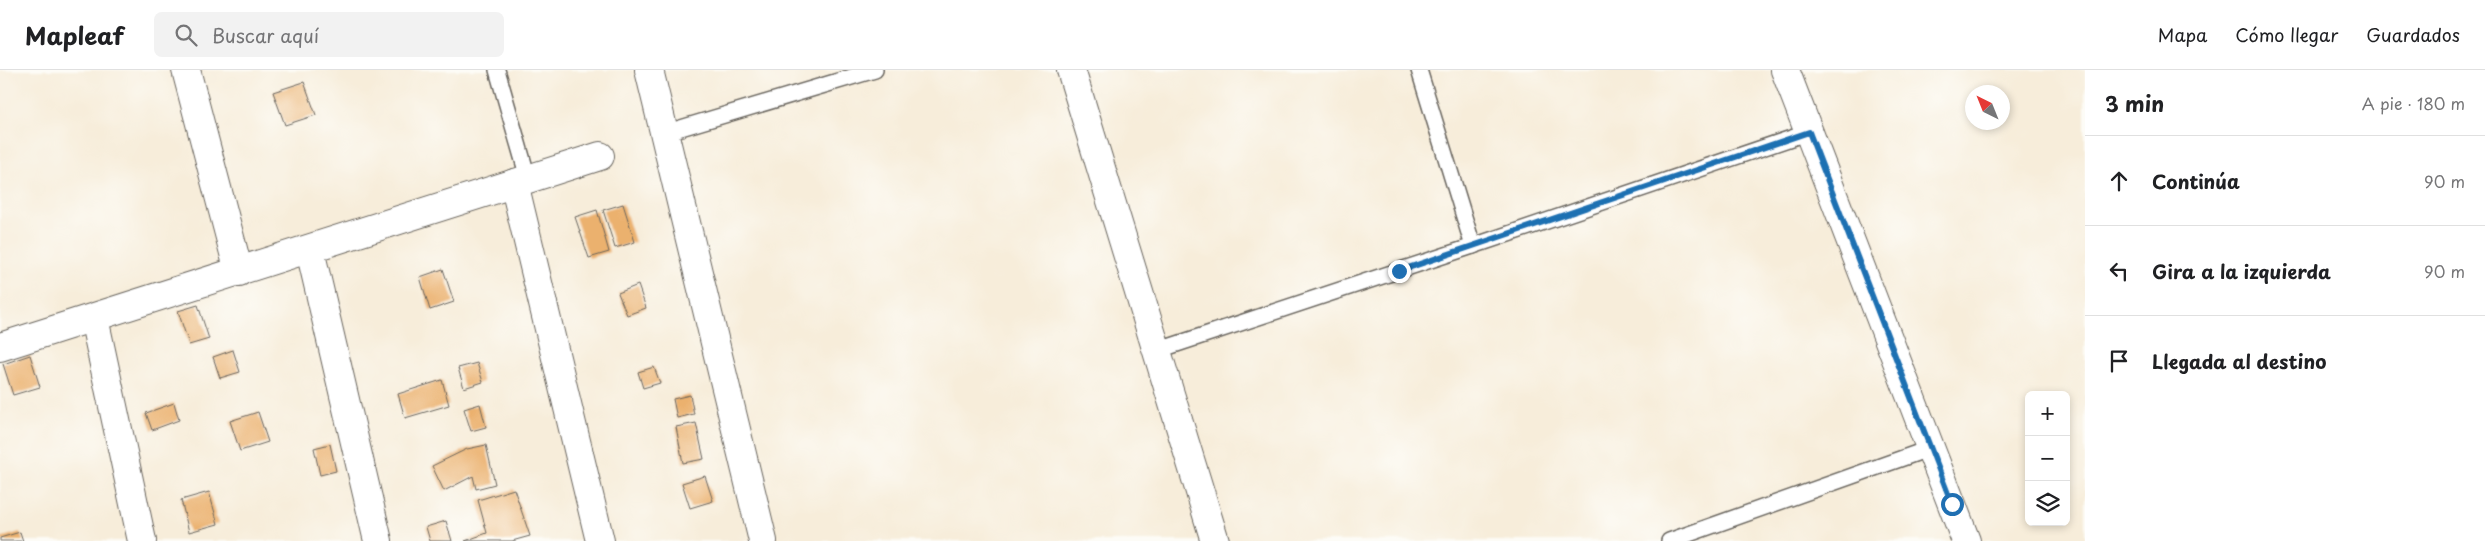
<!DOCTYPE html>
<html lang="es">
<head>
<meta charset="utf-8">
<style>
  :root { --surface:#fff; --page:#f2f2f2; --text:#202124; --muted:#757577; --line:#e0e0e0 }
  body { margin:0; font-family:"Playpen Sans",sans-serif; background:var(--page); color:var(--text) }
  .controls { position:absolute; right:15px; bottom:15px; display:grid; overflow:hidden; border-radius:8px; box-shadow:0 2px 8px #0003 }
  .controls button { width:45px; height:45px; display:grid; place-items:center; padding:0; border:0; border-bottom:1px solid var(--line); background:var(--surface); color:var(--text); font:25px sans-serif }
  .compass { position:absolute; left:1965px; top:15px; width:45px; height:45px; border-radius:50%; background:var(--surface); box-shadow:0 2px 8px #0003; rotate:317deg }
  .stop { position:absolute; width:15px; height:15px; margin:-11px; border:4px solid #1f6fb2; border-radius:50%; background:#fff }
  .stop.end { background:#1f6fb2; border-color:#fff; box-shadow:0 1px 5px #0008 }
  .list { margin:0; padding:0; list-style:none }
  h2 { display:flex; justify-content:space-between; align-items:center; height:65px; margin:0; padding:0 20px; font-size:21px }
  h2 small { font-size:16px; font-weight:400; color:var(--muted) }
  .list li { display:grid; grid-template-columns:32px 1fr auto; gap:15px; align-items:center; box-sizing:border-box; height:90px; padding:0 20px; border-top:1px solid var(--line) }
  .list b { display:block; font-size:19px; white-space:nowrap }
  .list em { font-size:16px; font-style:normal; color:var(--muted) }
  .icon { flex:none; width:28px; height:28px; fill:none; stroke:currentColor; stroke-width:2; stroke-linecap:round; stroke-linejoin:round }
  .map { position:relative; flex:none; width:2085px; height:471px; overflow:hidden }
  header { display:flex; align-items:center; gap:30px; box-sizing:border-box; height:70px; padding:0 25px; background:var(--surface); border-bottom:1px solid var(--line) }
  header strong { font-size:24px }
  nav { display:flex; gap:28px; margin-inline-start:auto; font-size:18px }
  .search { width:350px; height:45px; background:var(--page); display:flex; align-items:center; gap:12px; box-sizing:border-box; padding:0 18px; border-radius:8px; color:var(--muted); font-size:19px }
  main { display:flex }
  aside { flex:1; background:var(--surface) }
  .map>svg:first-child { display:block }
  .building { fill:#ebb16e }
  .lines { fill:none; stroke-linecap:round; stroke-linejoin:round }
  .lane-casing { stroke:#69655e; stroke-width:18 }
  .street-casing { stroke:#69655e; stroke-width:30 }
  .lane { stroke:#fff; stroke-width:15 }
  .street { stroke:#fff; stroke-width:28 }
  .route { stroke:#1f6fb2; stroke-width:6 }
</style>
</head>
<body>
<header>
<strong>Mapleaf</strong>
<div class="search"><svg class="icon" aria-label="search" viewBox="0 0 24 24"><circle cx="10" cy="10" r="6"/><path d="M15 15l6 6"/></svg>Buscar aquí</div>
<nav><a>Mapa</a><a>Cómo llegar</a><a>Guardados</a></nav>
</header>
<main>
<div class="map">
<svg width="2085" height="471" viewBox="0 0 2085 471">
  <rect width="100%" height="100%" fill="#fdfcf7"/>
  <filter id="ink" filterUnits="userSpaceOnUse"><feTurbulence type="fractalNoise" baseFrequency=".02" numOctaves="2"/><feDisplacementMap in="SourceGraphic" scale="10" xChannelSelector="R" yChannelSelector="G"/><feConvolveMatrix kernelMatrix="1 2 1 2 8 2 1 2 1" color-interpolation-filters="sRGB"/></filter>
  <filter id="wash" filterUnits="userSpaceOnUse"><feTurbulence type="fractalNoise" baseFrequency=".0096" numOctaves="4" result="noise"/><feDisplacementMap in="SourceGraphic" scale="20" xChannelSelector="R" yChannelSelector="G"/><feGaussianBlur stdDeviation="1.12" result="paint"/><feColorMatrix in="noise" values="0 0 0 0 0 0 0 0 0 0 0 0 0 0 0 0 0 1.4 0 .05"/><feComposite in="paint" operator="in"/></filter>
  <g filter="url(#wash)">
    <rect width="100%" height="100%" fill="#f7edda"/>
    <g id="blocks">
      <g class="building">
        <polygon points="304,12 316,45 285,55 273,22"/>
        <polygon points="623,134 635,172 615,178 603,140"/>
        <polygon points="597,140 609,182 589,188 575,147"/>
        <polygon points="443,199 454,232 430,240 420,207"/>
        <polygon points="638,215 646,238 627,245 618,223"/>
        <polygon points="198,235 209,269 189,275 178,241"/>
        <polygon points="233,280 240,302 220,308 213,287"/>
        <polygon points="30,285 40,317 13,325 3,294"/>
        <polygon points="477,293 483,312 464,318 458,298"/>
        <polygon points="654,297 660,313 643,318 638,302"/>
        <polygon points="442,310 449,335 405,348 398,324"/>
        <polygon points="690,325 694,344 677,348 673,329"/>
        <polygon points="174,333 179,350 152,360 146,343"/>
        <polygon points="480,334 486,357 471,361 464,339"/>
        <polygon points="258,342 268,372 240,381 230,351"/>
        <polygon points="696,353 704,389 683,393 676,357"/>
        <polygon points="330,374 336,401 320,405 314,378"/>
        <polygon points="486,375 495,414 476,419 473,406 444,421 432,396 467,379"/>
        <polygon points="705,406 713,431 690,438 682,413"/>
        <polygon points="514,419 530,466 512,471 465,471 487,463 478,430"/>
        <polygon points="209,422 218,454 189,462 181,430"/>
        <polygon points="446,451 452,471 430,471 426,457"/>
        <polygon points="20,462 23,471 0,471 0,468"/>
      </g>
    </g>
  </g>
  <g filter="url(#ink)">
    <use href="#blocks" fill-opacity="0" stroke="#69655e" stroke-width="1"/>
    <g class="lines">
      <defs>
        <g id="lane">
          <polyline points="497,0 528,108"/>
          <polyline points="1419,0 1473,176"/>
          <polyline points="664,63 875,0"/>
          <polyline points="1156,281 1473,176 1809,62"/>
          <polyline points="1669,471 1931,378"/>
        </g>
        <g id="street">
          <polyline points="186,0 239,202"/>
          <polyline points="649,0 763,471"/>
          <polyline points="1071,0 1215,471"/>
          <polyline points="1785,0 1966,471"/>
          <polyline points="514,113 600,471"/>
          <polyline points="310,180 378,471"/>
          <polyline points="94,248 142,471"/>
          <polyline points="0,277 600,86"/>
        </g>
      </defs>
      <use href="#lane" class="lane-casing"/>
      <use href="#street" class="street-casing"/>
      <use href="#lane" class="lane"/>
      <use href="#street" class="street"/>
    </g>
  </g>
  <g class="lines" filter="url(#ink)">
    <polyline class="route" points="1399,201 1809,62 1952,434"/>
  </g>
</svg>
<div class="controls">
<button>+</button>
<button>−</button>
<button><svg class="icon" aria-label="layers" viewBox="0 0 24 24"><path d="M12 4l9 5-9 5-9-5zM3 14l9 5 9-5"/></svg></button>
</div>
<svg class="compass" viewBox="-18 -18 36 36"><path d="M0-13l5 13h-10z" fill="#e53935"/><path d="M0 13l5-13h-10z" fill="#757577"/></svg>
<div class="stop" style="left:1952px;top:434px"></div>
<div class="stop end" style="left:1399px;top:201px"></div>
</div>
<aside>
<h2>3 min<small>A pie · 180 m</small></h2>
<ul class="list">
<li><svg class="icon" aria-label="ahead" viewBox="0 0 24 24"><path d="M12 20V5M6 11l6-6 6 6"/></svg><div><b>Continúa</b></div><em>90 m</em></li>
<li><svg class="icon" aria-label="left" viewBox="0 0 24 24"><path d="M17 20v-9H6M10 6l-5 5 5 5"/></svg><div><b>Gira a la izquierda</b></div><em>90 m</em></li>
<li><svg class="icon" aria-label="arrive" viewBox="0 0 24 24"><path d="M6 21V4h12l-3 4 3 4H6"/></svg><div><b>Llegada al destino</b></div></li>
</ul>
</aside>
</main>
</body>
</html>
